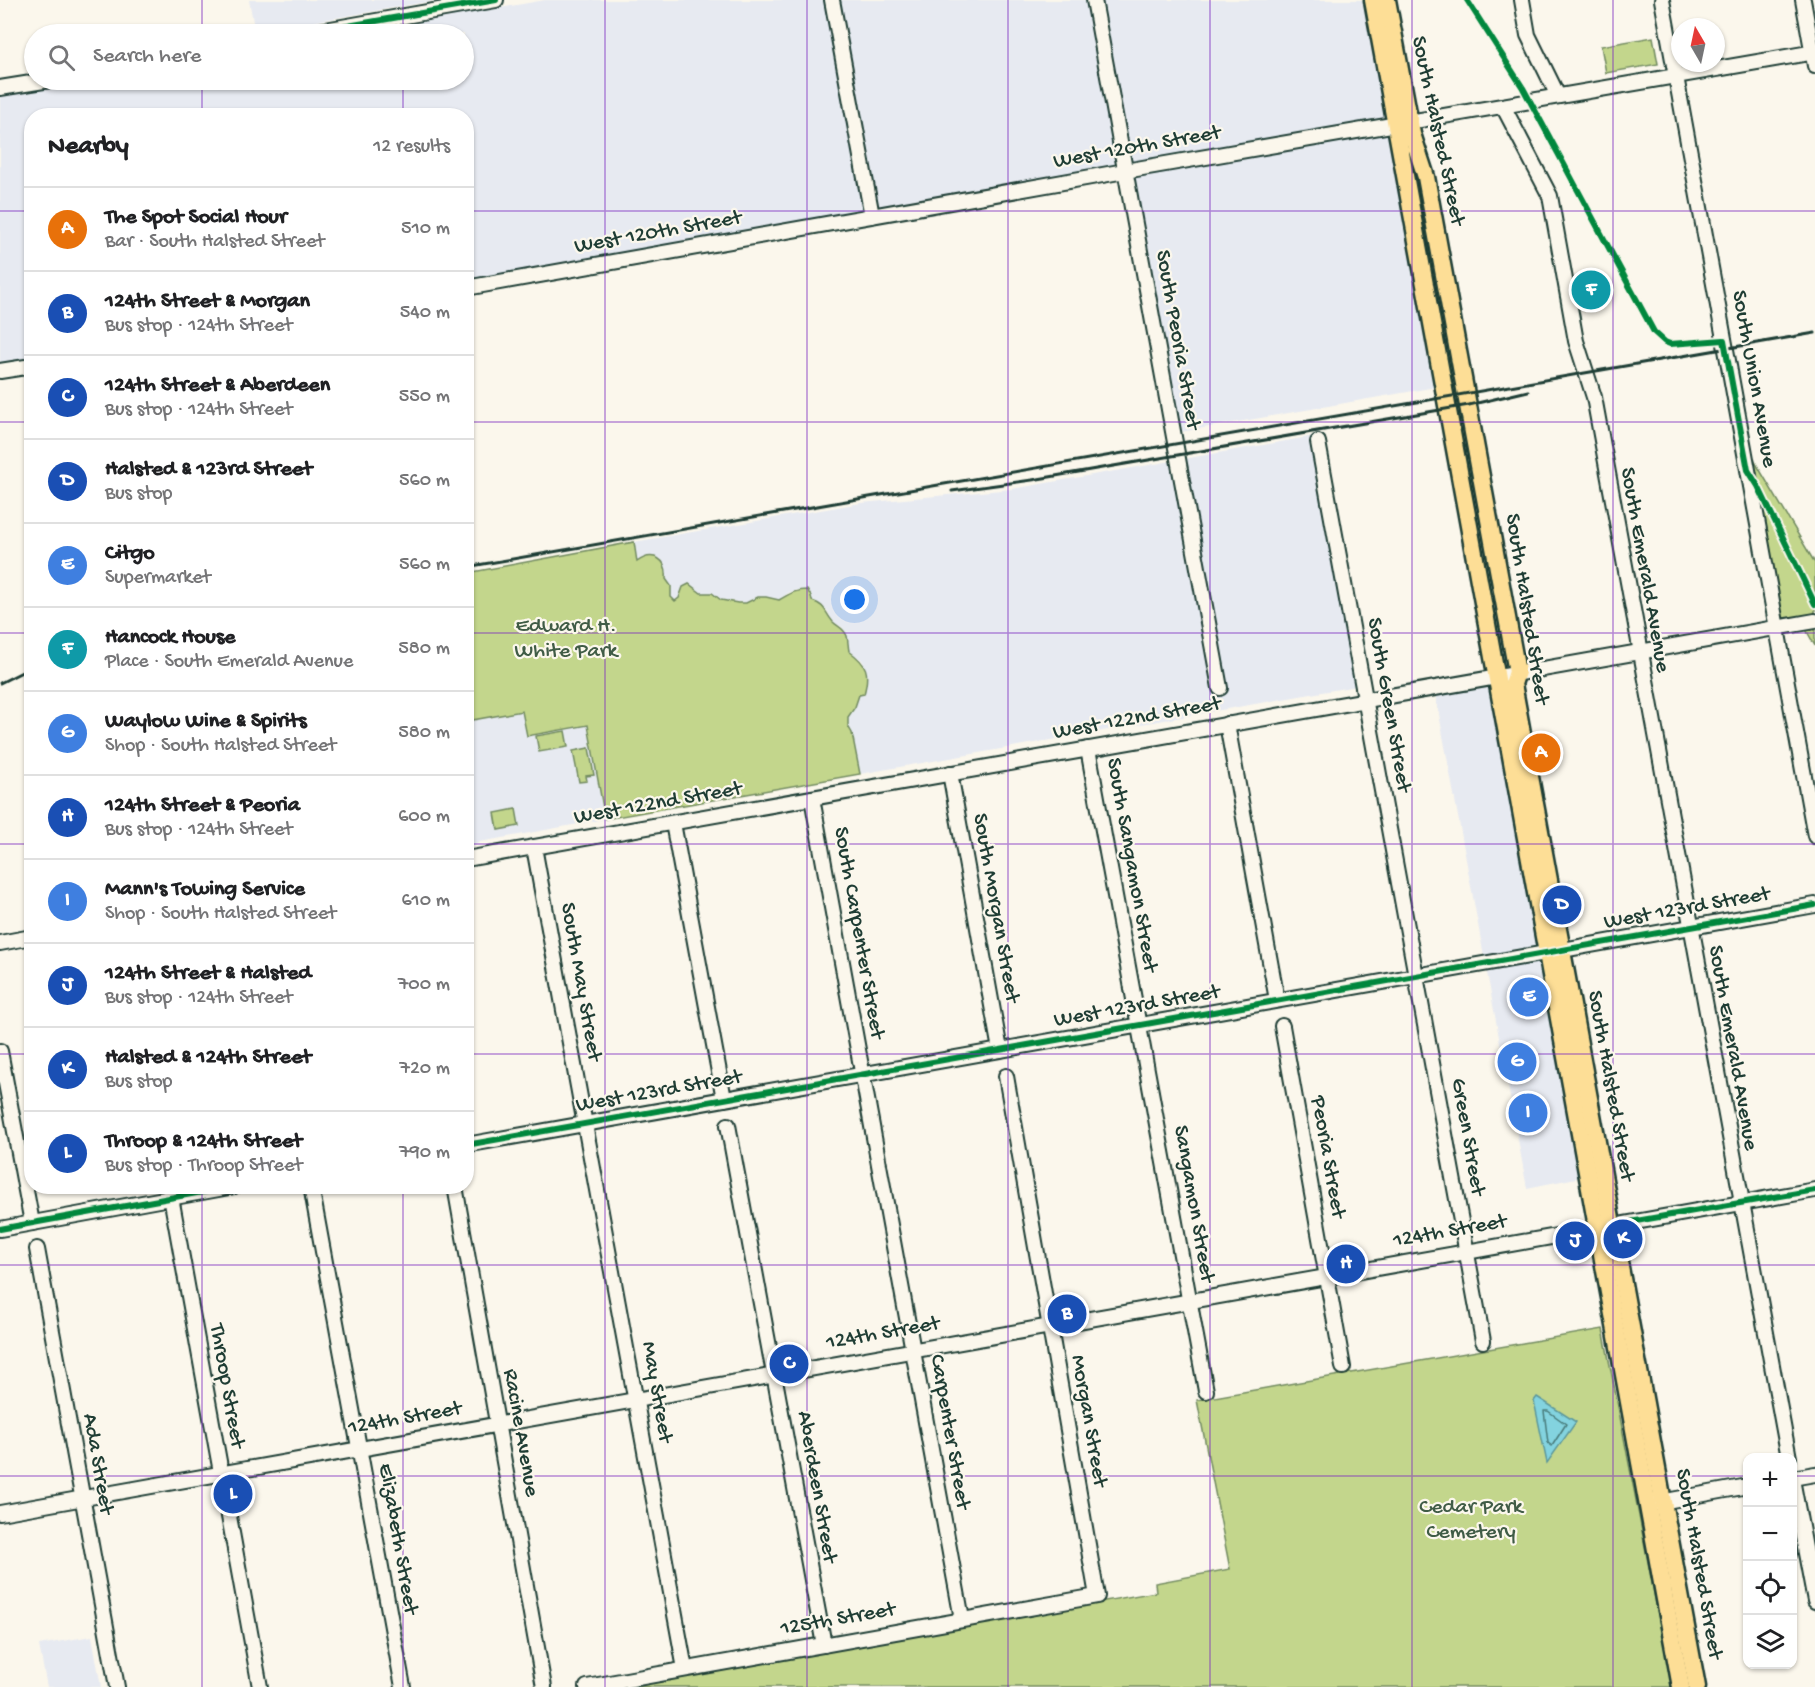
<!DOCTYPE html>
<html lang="en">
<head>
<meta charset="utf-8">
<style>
  :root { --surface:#fff; --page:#f6f6f6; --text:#202124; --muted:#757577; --line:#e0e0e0; --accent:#1f3d34 }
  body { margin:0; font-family:"Gochi Hand",sans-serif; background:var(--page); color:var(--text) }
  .controls { position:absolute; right:18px; bottom:18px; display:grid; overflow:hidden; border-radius:12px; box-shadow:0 2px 4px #0004 }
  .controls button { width:54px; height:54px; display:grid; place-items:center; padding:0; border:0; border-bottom:2px solid var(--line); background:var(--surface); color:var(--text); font:30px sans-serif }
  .compass { position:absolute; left:1671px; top:18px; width:54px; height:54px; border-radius:50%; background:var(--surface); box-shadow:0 2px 4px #0004; rotate:351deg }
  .you { position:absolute; left:855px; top:600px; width:21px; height:21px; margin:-15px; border:4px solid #fff; border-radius:50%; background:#1a73e8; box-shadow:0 0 0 9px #1a73e833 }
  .badge { display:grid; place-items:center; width:39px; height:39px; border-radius:50%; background:var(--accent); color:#fff; font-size:20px; font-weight:700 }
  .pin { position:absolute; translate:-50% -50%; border:3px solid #fff; box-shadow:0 2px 6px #0006 }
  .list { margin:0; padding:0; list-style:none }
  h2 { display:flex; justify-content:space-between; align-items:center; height:78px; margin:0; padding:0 24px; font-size:26px }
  h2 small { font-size:20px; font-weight:400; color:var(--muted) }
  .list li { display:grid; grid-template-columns:39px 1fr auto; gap:18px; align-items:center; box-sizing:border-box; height:84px; padding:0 24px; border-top:2px solid var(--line) }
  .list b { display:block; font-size:22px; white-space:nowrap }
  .list p { margin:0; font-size:20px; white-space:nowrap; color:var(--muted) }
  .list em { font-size:20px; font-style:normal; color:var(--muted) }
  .icon { flex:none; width:33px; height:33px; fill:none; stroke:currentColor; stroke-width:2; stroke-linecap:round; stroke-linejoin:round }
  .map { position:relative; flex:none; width:1815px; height:1687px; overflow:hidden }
  .search { position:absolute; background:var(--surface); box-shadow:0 2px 4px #0004; left:24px; top:24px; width:450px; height:66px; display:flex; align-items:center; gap:15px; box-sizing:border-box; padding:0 21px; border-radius:33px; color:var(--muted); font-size:22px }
  .panel { position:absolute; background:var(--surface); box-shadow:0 2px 4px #0004; left:24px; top:108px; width:450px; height:1086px; border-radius:24px }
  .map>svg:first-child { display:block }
  .built { fill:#e7eaf1 }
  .green { fill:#c3d68c; stroke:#718a60; stroke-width:1.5 }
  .water { fill:#83d3df; stroke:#5b979b; stroke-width:1.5 }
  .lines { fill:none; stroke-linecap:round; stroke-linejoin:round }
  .shore { stroke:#477978; stroke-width:1.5 }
  .minor-casing { stroke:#1f3d34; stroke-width:18 }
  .major-casing { stroke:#1f3d34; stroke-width:21 }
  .minor { stroke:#fbf7ec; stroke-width:14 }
  .major { stroke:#fdde96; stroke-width:16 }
  .rail { stroke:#1f3d34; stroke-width:3 }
  .cycleway-casing { stroke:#fbf7ec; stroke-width:10 }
  .cycleway { stroke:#00873e; stroke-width:6 }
  .grid { fill:none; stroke:#7b2cbf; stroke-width:1.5; stroke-opacity:0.55 }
  .labels { text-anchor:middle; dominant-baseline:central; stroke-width:4.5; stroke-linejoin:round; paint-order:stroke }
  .street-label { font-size:22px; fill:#1f3d34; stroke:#fbf7ec }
  .park-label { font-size:22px; fill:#405c46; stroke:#fbf7ec }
</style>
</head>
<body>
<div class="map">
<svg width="1815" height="1687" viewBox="0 0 1815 1687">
  <rect width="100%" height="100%" fill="#fbf7ec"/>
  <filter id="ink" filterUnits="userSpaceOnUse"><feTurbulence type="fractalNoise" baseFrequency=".0167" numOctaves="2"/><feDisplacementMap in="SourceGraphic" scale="12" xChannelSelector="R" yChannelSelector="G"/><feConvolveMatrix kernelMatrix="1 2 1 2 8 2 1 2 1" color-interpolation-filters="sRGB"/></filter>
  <g filter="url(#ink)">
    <g class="built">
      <polygon points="249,0 438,0 255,32"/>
      <polygon points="545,0 1364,0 1436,387 1175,433 1126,169 467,286 466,116 32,116 31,364 0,370 0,97 99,80 464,80 464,34 351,34"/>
      <polygon points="1314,436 1362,685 860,774 852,733 848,726 848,717 855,707 856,702 867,677 866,669 862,660 849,651 848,637 842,627 833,622 827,610 797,590 788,593 779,600 766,597 746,603 721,600 716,595 701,593 695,588 682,593 675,601 671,597 671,586 637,562 634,542 861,503 1012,489"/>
      <polygon points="1489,678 1581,1177 1527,1188 1434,687"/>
      <polygon points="522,711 527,736 588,725 605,819 480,842 467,850 467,721"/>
      <polygon points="92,1636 101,1687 47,1687 39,1645"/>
    </g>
    <g class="green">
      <polygon points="1653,37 1658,64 1606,73 1601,46"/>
      <polygon points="1751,455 1815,563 1815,646 1799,617 1789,619 1781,617"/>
      <path d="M634,542L637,562C653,550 668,559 666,579L671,586V597L675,601L679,598L683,587L689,584L701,593H712L721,600L738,603H746L758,597H766L779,600C790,594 794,590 807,590L811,596L812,601C827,606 824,612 833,622C838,627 844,628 847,636C848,640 848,646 849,651C867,664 870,672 864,694L859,695L855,707L848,717V726L852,733L860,774L605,819L588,725L527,736L522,711L467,721V573Z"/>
      <polygon points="565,731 568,747 539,752 536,736"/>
      <polygon points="589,748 594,775 586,776 587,781 579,782 573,751"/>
      <polygon points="516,809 519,826 498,830 495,813"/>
      <polygon points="1603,1329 1672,1687 620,1687 1156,1592 1155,1583 1230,1569 1197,1400"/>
    </g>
    <polygon class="water" points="1537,1397 1576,1422 1547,1463 1534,1401"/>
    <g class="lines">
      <polygon class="shore" points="1544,1411 1548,1411 1566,1424 1552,1446 1548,1443"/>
      <defs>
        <g id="minor">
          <polyline points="832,0 872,216"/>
          <polyline points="1094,0 1220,688"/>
          <polyline points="1522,0 1528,35 1558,96"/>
          <polyline points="1662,0 1815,836"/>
          <polyline points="1803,0 1815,66"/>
          <polyline points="302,34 496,0"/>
          <polyline points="0,88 50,80"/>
          <polyline points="1503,106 1550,196 1576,341 1594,397 1789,1458"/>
          <polyline points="466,288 1125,171 1815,52"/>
          <polyline points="0,371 32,366"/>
          <polyline points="1318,442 1483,1341"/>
          <polyline points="1227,724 1277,1000"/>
          <polyline points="1088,749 1206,1391"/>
          <polyline points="950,773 1000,1050"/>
          <polyline points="812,798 962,1619"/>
          <polyline points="673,823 724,1099"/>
          <polyline points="534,847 685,1669"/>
          <polyline points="466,859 1815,621"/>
          <polyline points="0,943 32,937"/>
          <polyline points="1282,1026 1343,1367"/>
          <polyline points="0,1051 32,1223"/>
          <polyline points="728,1125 824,1645"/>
          <polyline points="466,1145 1815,905"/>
          <polyline points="169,1186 260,1687"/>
          <polyline points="311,1186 403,1687"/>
          <polyline points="455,1186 544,1687"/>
          <polyline points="0,1229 235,1186"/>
          <polyline points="37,1249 117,1687"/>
          <polyline points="1792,1478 1815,1474"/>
          <polyline points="1792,1479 1815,1601"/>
          <polyline points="1655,1503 1748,1486"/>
          <polyline points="0,1513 1815,1190"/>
          <polyline points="587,1687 1097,1596 1006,1076"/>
        </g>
        <g id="major">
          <polyline points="1373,0 1681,1687"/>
          <polyline points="1387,0 1412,134 1426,177 1517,672 1513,684 1697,1687"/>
        </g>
      </defs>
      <use href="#minor" class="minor-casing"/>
      <use href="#major" class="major-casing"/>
      <use href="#minor" class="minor"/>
      <use href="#major" class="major"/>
      <g class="rail">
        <polyline points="952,491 1032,480 1469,405 1528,391"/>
        <polyline points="466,567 1815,333"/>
        <polyline points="0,683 32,667"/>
      </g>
      <defs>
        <g id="cycleway">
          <polyline points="1467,0 1523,88 1654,332 1665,342 1670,344 1724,340 1748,470 1758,486 1815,604"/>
          <polyline points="302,34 496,0"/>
          <polyline points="466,1145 1815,905"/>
          <polyline points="1613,1225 1815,1190"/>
          <polyline points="0,1229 235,1186"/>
        </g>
      </defs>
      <use href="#cycleway" class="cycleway-casing"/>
      <use href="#cycleway" class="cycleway"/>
    </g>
  </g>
  <path class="grid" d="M202,0V34M403,0V34M605,0V1687M807,0V1687M1008,0V1687M1210,0V1687M1412,0V1687M1613,0V1687M202,80V116M403,80V116M0,211H32M466,211H1815M0,422H32M466,422H1815M0,633H32M466,633H1815M0,844H32M466,844H1815M0,1054H32M466,1054H1815M202,1186V1687M403,1186V1687M0,1265H1815M0,1476H1748M1792,1476H1815"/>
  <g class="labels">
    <g class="street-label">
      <text transform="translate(1437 131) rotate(78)">South Halsted Street</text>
      <text transform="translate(1137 148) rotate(-10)">West 120th Street</text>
      <text transform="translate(658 233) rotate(-10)">West 120th Street</text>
      <text transform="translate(1177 340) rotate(80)">South Peoria Street</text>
      <text transform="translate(1753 379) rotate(80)">South Union Avenue</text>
      <text transform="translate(1644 570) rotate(80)">South Emerald Avenue</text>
      <text transform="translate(1526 609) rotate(81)">South Halsted Street</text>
      <text transform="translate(1388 705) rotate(80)">South Green Street</text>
      <text transform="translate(1137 719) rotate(-10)">West 122nd Street</text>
      <text transform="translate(658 804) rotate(-10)">West 122nd Street</text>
      <text transform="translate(1131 865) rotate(80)">South Sangamon Street</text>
      <text transform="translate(995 908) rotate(80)">South Morgan Street</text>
      <text transform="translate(1687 909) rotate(-10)">West 123rd Street</text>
      <text transform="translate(858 933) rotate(80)">South Carpenter Street</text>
      <text transform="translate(580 982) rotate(80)">South May Street</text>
      <text transform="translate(1137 1007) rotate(-10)">West 123rd Street</text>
      <text transform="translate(1732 1048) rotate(80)">South Emerald Avenue</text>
      <text transform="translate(1610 1086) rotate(80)">South Halsted Street</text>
      <text transform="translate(659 1092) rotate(-10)">West 123rd Street</text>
      <text transform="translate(1467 1137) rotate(80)">Green Street</text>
      <text transform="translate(1327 1157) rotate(80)">Peoria Street</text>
      <text transform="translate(1193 1204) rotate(80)">Sangamon Street</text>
      <text transform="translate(1450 1232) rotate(-10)">124th Street</text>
      <text transform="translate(883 1334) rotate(-10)">124th Street</text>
      <text transform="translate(226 1386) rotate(80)">Throop Street</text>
      <text transform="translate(656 1392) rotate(80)">May Street</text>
      <text transform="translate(405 1419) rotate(-10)">124th Street</text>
      <text transform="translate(1088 1421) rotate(80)">Morgan Street</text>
      <text transform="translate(949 1432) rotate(80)">Carpenter Street</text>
      <text transform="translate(520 1433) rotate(80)">Racine Avenue</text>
      <text transform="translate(97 1464) rotate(80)">Ada Street</text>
      <text transform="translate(816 1487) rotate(80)">Aberdeen Street</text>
      <text transform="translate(397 1539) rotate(80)">Elizabeth Street</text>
      <text transform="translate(1698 1564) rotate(80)">South Halsted Street</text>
      <text transform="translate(838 1620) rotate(-10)">125th Street</text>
    </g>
    <g class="park-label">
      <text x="566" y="627">Edward H.<tspan x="566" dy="25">White Park</tspan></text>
      <text x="1471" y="1508">Cedar Park<tspan x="1471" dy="25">Cemetery</tspan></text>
    </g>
  </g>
</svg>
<div class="controls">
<button>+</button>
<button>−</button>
<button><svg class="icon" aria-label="locate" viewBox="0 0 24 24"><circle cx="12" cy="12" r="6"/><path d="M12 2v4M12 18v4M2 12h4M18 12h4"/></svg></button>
<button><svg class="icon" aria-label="layers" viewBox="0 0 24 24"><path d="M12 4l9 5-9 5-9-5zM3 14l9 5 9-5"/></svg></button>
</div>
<svg class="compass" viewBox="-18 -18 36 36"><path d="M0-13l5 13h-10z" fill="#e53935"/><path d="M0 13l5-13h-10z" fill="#757577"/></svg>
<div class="you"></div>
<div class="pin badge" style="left:1541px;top:753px;background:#e8710a">A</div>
<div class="pin badge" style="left:1067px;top:1314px;background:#1a4fb4">B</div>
<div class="pin badge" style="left:789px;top:1364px;background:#1a4fb4">C</div>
<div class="pin badge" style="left:1562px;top:905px;background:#1a4fb4">D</div>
<div class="pin badge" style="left:1529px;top:997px;background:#3f7fe0">E</div>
<div class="pin badge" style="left:1591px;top:290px;background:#0f9aa8">F</div>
<div class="pin badge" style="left:1517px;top:1062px;background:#3f7fe0">G</div>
<div class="pin badge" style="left:1346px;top:1264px;background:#1a4fb4">H</div>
<div class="pin badge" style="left:1528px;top:1113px;background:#3f7fe0">I</div>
<div class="pin badge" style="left:1575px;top:1241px;background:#1a4fb4">J</div>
<div class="pin badge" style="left:1623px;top:1239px;background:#1a4fb4">K</div>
<div class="pin badge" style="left:233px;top:1494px;background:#1a4fb4">L</div>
<div class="search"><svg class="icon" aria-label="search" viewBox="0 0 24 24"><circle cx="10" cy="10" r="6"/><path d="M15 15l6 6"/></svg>Search here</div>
<section class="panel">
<h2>Nearby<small>12 results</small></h2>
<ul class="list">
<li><span class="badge" style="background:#e8710a">A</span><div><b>The Spot Social Hour</b><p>Bar · South Halsted Street</p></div><em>510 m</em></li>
<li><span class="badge" style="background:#1a4fb4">B</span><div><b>124th Street &amp; Morgan</b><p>Bus stop · 124th Street</p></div><em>540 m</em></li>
<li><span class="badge" style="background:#1a4fb4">C</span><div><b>124th Street &amp; Aberdeen</b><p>Bus stop · 124th Street</p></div><em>550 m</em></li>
<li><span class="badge" style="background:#1a4fb4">D</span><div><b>Halsted &amp; 123rd Street</b><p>Bus stop</p></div><em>560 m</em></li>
<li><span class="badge" style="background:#3f7fe0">E</span><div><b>Citgo</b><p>Supermarket</p></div><em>560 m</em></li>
<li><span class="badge" style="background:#0f9aa8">F</span><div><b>Hancock House</b><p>Place · South Emerald Avenue</p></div><em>580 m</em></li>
<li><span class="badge" style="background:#3f7fe0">G</span><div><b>Waylow Wine &amp; Spirits</b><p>Shop · South Halsted Street</p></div><em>580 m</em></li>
<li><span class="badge" style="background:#1a4fb4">H</span><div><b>124th Street &amp; Peoria</b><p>Bus stop · 124th Street</p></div><em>600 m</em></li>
<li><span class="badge" style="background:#3f7fe0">I</span><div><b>Mann's Towing Service</b><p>Shop · South Halsted Street</p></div><em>610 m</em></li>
<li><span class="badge" style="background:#1a4fb4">J</span><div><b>124th Street &amp; Halsted</b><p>Bus stop · 124th Street</p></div><em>700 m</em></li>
<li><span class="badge" style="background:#1a4fb4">K</span><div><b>Halsted &amp; 124th Street</b><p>Bus stop</p></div><em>720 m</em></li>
<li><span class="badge" style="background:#1a4fb4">L</span><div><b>Throop &amp; 124th Street</b><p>Bus stop · Throop Street</p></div><em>790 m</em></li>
</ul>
</section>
</div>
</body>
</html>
